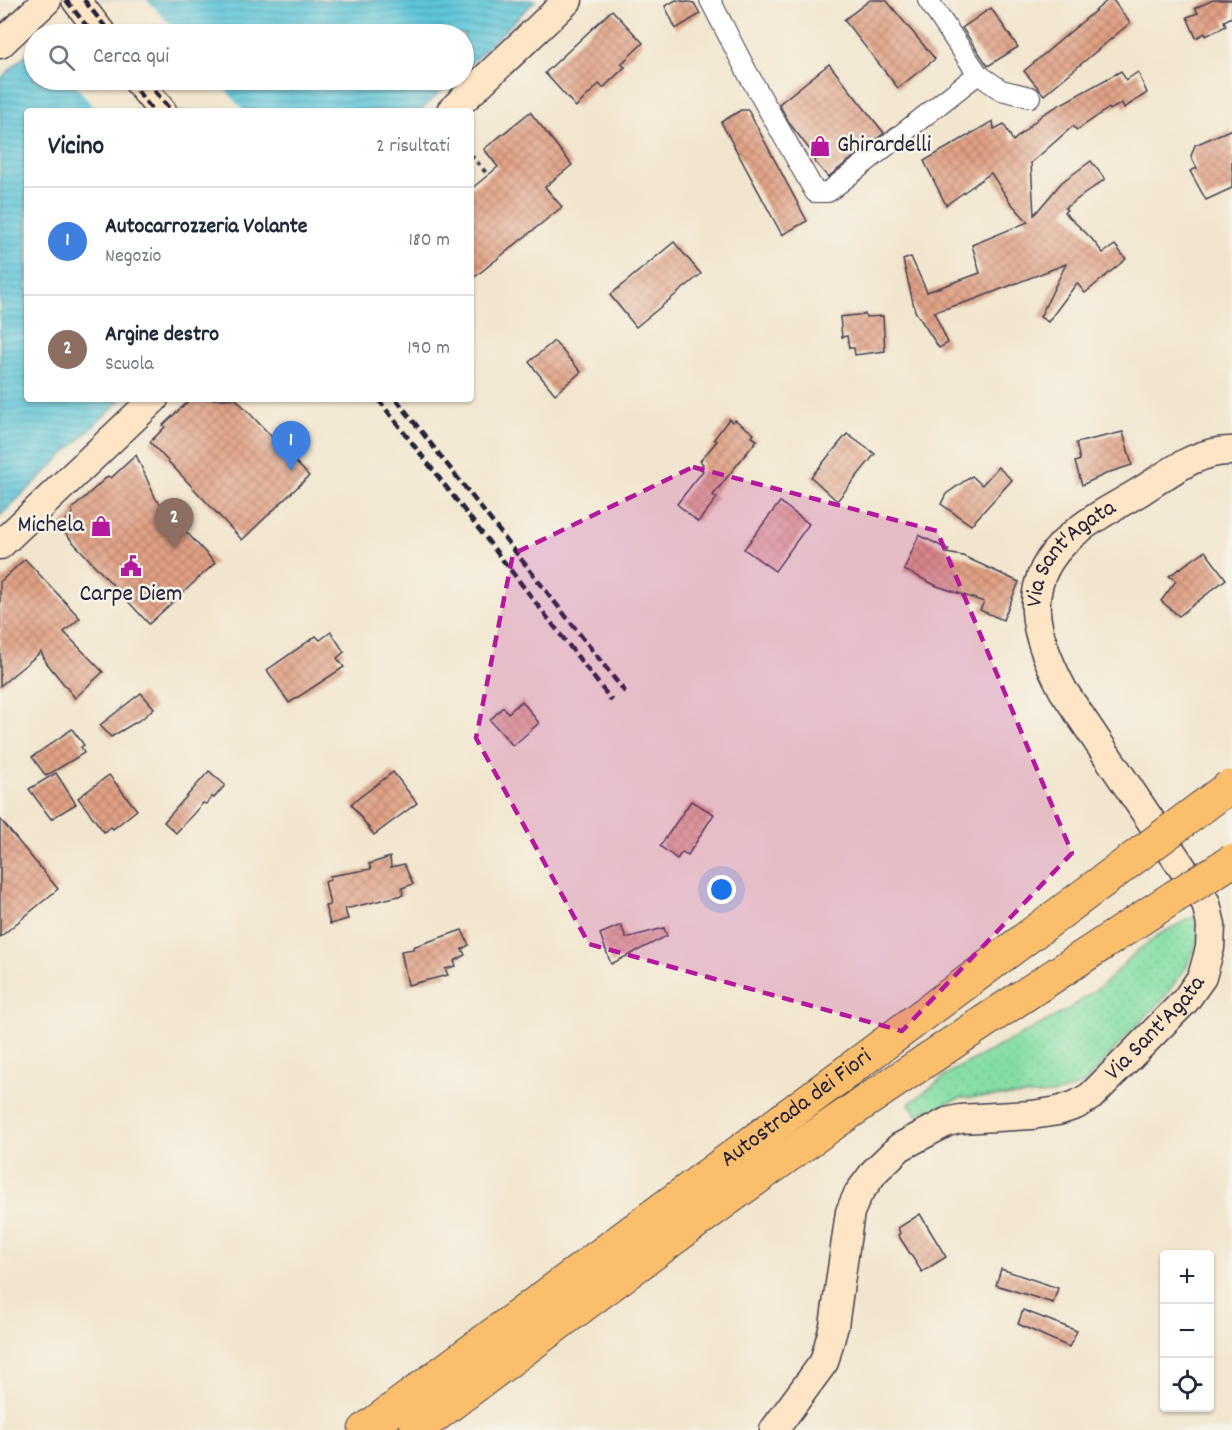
<!DOCTYPE html>
<html lang="it">
<head>
<meta charset="utf-8">
<style>
  :root { --surface:#fff; --page:#f6f6f7; --text:#1f2937; --muted:#747a83; --line:#e0e1e3; --accent:#b5179e }
  body { margin:0; font-family:Dekko,sans-serif; background:var(--page); color:var(--text) }
  .controls { position:absolute; right:18px; bottom:18px; display:grid; overflow:hidden; border-radius:6px; box-shadow:0 2px 4px #0004 }
  .controls button { width:54px; height:54px; display:grid; place-items:center; padding:0; border:0; border-bottom:2px solid var(--line); background:var(--surface); color:var(--text); font:30px sans-serif }
  .you { position:absolute; left:722px; top:890px; width:21px; height:21px; margin:-15px; border:4px solid #fff; border-radius:50%; background:#1a73e8; box-shadow:0 0 0 9px #1a73e833 }
  .badge { display:grid; place-items:center; width:39px; height:39px; border-radius:50%; background:var(--accent); color:#fff; font-size:20px; font-weight:700 }
  .pin { position:absolute; translate:-50% -50px; filter:drop-shadow(0 2px 3px #0008) }
  .pin::after { content:''; position:absolute; top:32px; width:21px; height:18px; background:inherit; clip-path:polygon(0 0,100% 0,50% 100%) }
  .list { margin:0; padding:0; list-style:none }
  h2 { display:flex; justify-content:space-between; align-items:center; height:78px; margin:0; padding:0 24px; font-size:26px }
  h2 small { font-size:20px; font-weight:400; color:var(--muted) }
  .list li { display:grid; grid-template-columns:39px 1fr auto; gap:18px; align-items:center; box-sizing:border-box; height:108px; padding:0 24px; border-top:2px solid var(--line) }
  .list b { display:block; font-size:22px; white-space:nowrap }
  .list p { margin:0; font-size:20px; white-space:nowrap; color:var(--muted) }
  .list em { font-size:20px; font-style:normal; color:var(--muted) }
  .icon { flex:none; width:33px; height:33px; fill:none; stroke:currentColor; stroke-width:2; stroke-linecap:round; stroke-linejoin:round }
  .map { position:relative; flex:none; width:1232px; height:1430px; overflow:hidden }
  .search { position:absolute; background:var(--surface); box-shadow:0 2px 4px #0004; left:24px; top:24px; width:450px; height:66px; display:flex; align-items:center; gap:15px; box-sizing:border-box; padding:0 21px; border-radius:33px; color:var(--muted); font-size:22px }
  .panel { position:absolute; background:var(--surface); box-shadow:0 2px 4px #0004; left:24px; top:108px; width:450px; height:294px; border-radius:6px }
  .map>svg:first-child { display:block }
  .grass { fill:url(#grass-dots); stroke:#528070; stroke-width:1.5 }
  .water { fill:url(#water-rules); stroke:#40748a; stroke-width:1.5 }
  .pier { fill:#f2e5cd }
  .building { fill:url(#building-cross-hatch) }
  .lines { fill:none; stroke-linecap:round; stroke-linejoin:round }
  .street-casing { stroke:#413f51; stroke-width:22 }
  .secondary-casing { stroke:#413f51; stroke-width:31 }
  .highway-casing { stroke:#413f51; stroke-width:35 }
  .path { stroke:#413f51; stroke-width:4; stroke-dasharray:4.5 4.5; stroke-linecap:butt }
  .street { stroke:#fff; stroke-width:20 }
  .secondary { stroke:#fde5c5; stroke-width:28 }
  .highway { stroke:#fabe6d; stroke-width:33 }
  .rail { stroke:#22223b; stroke-width:4.5; stroke-dasharray:9 4.5; stroke-linecap:butt }
  .highway-bridge-casing { stroke:#413f51; stroke-width:35; stroke-linecap:butt }
  .highway-bridge { stroke:#fabe6d; stroke-width:33 }
  .marked { fill:#b5179e; fill-opacity:0.2; stroke:#b5179e; stroke-width:4.5; stroke-dasharray:12 8; stroke-linejoin:round }
  .labels { text-anchor:middle; dominant-baseline:central; stroke-width:5; stroke-linejoin:round; paint-order:stroke }
  .poi-label { font-size:24px; fill:#22223b; stroke:#f7f3e8; text-anchor:start }
  .street-label { font-size:24px; fill:#22223b; stroke:#f7f3e8 }
</style>
</head>
<body>
<div class="map">
<svg width="1232" height="1430" viewBox="0 0 1232 1430">
  <defs>
    <pattern id="grass-dots" width="8" height="8" patternUnits="userSpaceOnUse" patternTransform="scale(1.5)"><rect width="8" height="8" fill="#83dea4"/><path d="M2 2h.1M6 6h.1" fill="none" stroke="#71be8e" stroke-width="1.8" stroke-linecap="round"/></pattern>
    <pattern id="water-rules" width="6" height="5" patternUnits="userSpaceOnUse" patternTransform="scale(1.5)"><rect width="6" height="5" fill="#5dc6d9"/><path d="M0 2.5h6" fill="none" stroke="#4ca0b1"/></pattern>
    <pattern id="building-cross-hatch" width="8" height="8" patternUnits="userSpaceOnUse" patternTransform="scale(1.5)"><rect width="8" height="8" fill="#e1a184"/><path d="M0 0l8 8M0 8l8-8" fill="none" stroke="#b6836d"/></pattern>
  </defs>
  <rect width="100%" height="100%" fill="#f7f3e8"/>
  <filter id="ink" filterUnits="userSpaceOnUse"><feTurbulence type="fractalNoise" baseFrequency=".0167" numOctaves="2"/><feDisplacementMap in="SourceGraphic" scale="12" xChannelSelector="R" yChannelSelector="G"/><feConvolveMatrix kernelMatrix="1 2 1 2 8 2 1 2 1" color-interpolation-filters="sRGB"/></filter>
  <filter id="wash" filterUnits="userSpaceOnUse"><feTurbulence type="fractalNoise" baseFrequency=".008" numOctaves="4" result="noise"/><feDisplacementMap in="SourceGraphic" scale="24" xChannelSelector="R" yChannelSelector="G"/><feGaussianBlur stdDeviation="1.35" result="paint"/><feColorMatrix in="noise" values="0 0 0 0 0 0 0 0 0 0 0 0 0 0 0 0 0 1.4 0 .05"/><feComposite in="paint" operator="in"/></filter>
  <g filter="url(#wash)">
    <rect width="100%" height="100%" fill="#f2e5cd"/>
    <polygon class="grass" points="1194,916 1199,938 1187,966 1164,998 1126,1036 1083,1085 1055,1094 960,1098 917,1115 909,1104 952,1071 1064,1012 1104,984 1138,950 1160,934"/>
    <g class="water">
      <polygon points="85,0 536,0 464,70 464,34 48,34"/>
      <polygon points="34,47 34,80 453,80 420,111 27,111 27,399 122,399 0,516 0,79"/>
    </g>
    <g class="pier">
      <polygon points="81,0 147,0 179,34 45,34"/>
      <polygon points="72,80 217,80 244,111 96,111"/>
    </g>
    <g id="blocks">
      <g class="building">
        <polygon points="676,0 694,3 700,14 676,29 665,6"/>
        <polygon points="870,0 886,0 935,59 898,88 844,20"/>
        <polygon points="1108,0 1113,0 1130,23 1044,95 1024,71"/>
        <polygon points="1213,0 1232,0 1232,17 1224,21 1226,26 1206,36 1205,33 1196,38 1187,17 1198,13 1195,8"/>
        <polygon points="991,8 1018,47 988,66 962,28"/>
        <polygon points="612,10 643,43 621,64 625,67 603,88 599,84 576,107 545,73"/>
        <polygon points="829,64 884,133 828,177 814,161 817,159 790,124 779,104"/>
        <polygon points="1121,71 1126,80 1138,72 1147,93 1124,108 1122,103 1110,110 1109,108 1077,130 1073,126 1031,163 1034,215 1062,182 1091,161 1105,179 1065,208 1067,210 1064,212 1091,238 1103,253 1115,245 1126,259 1085,293 1077,283 1048,322 1040,317 1066,264 973,300 934,312 948,343 939,348 915,311 903,260 911,257 927,292 980,273 972,245 1028,222 1010,202 991,173 946,205 924,161 993,121 994,129 1004,124 1013,141 1043,114"/>
        <polygon points="741,110 748,110 807,221 782,235 721,122"/>
        <polygon points="530,112 572,165 545,187 562,207 471,280 471,189 498,167 484,149"/>
        <polygon points="1232,129 1232,188 1206,200 1190,171 1197,168 1191,156 1195,145"/>
        <polygon points="674,242 701,274 636,327 610,295"/>
        <polygon points="865,314 866,317 883,316 885,351 855,355 854,348 849,348 847,336 842,337 840,317"/>
        <polygon points="554,341 581,372 555,394 529,362"/>
        <polygon points="191,399 236,399 309,476 242,540 150,442 165,427 163,425"/>
        <polygon points="729,419 732,422 735,420 754,434 752,437 757,440 713,495 717,498 698,522 677,504 703,471 699,468 703,464 700,461 717,441 714,439"/>
        <polygon points="1123,432 1132,465 1110,472 1082,485 1075,462 1080,460 1076,443"/>
        <polygon points="847,434 875,454 837,501 811,477"/>
        <polygon points="136,455 156,499 215,563 149,624 59,527 73,513 71,510 108,476 111,478"/>
        <polygon points="998,467 1012,480 971,525 941,504 946,494 972,476 982,485"/>
        <polygon points="780,502 809,524 775,571 744,549"/>
        <polygon points="919,535 949,550 946,553 963,556 1019,582 1003,620 980,610 984,602 937,586 904,570"/>
        <polygon points="1205,551 1226,579 1179,616 1161,601 1176,581 1169,576"/>
        <polygon points="25,559 80,618 64,632 103,672 75,698 46,662 41,652 0,686 0,582"/>
        <polygon points="331,632 344,652 337,658 344,667 289,703 267,670 316,636 320,640"/>
        <polygon points="141,693 154,708 143,718 111,737 100,725"/>
        <polygon points="522,701 539,723 513,746 490,720 503,707 508,713"/>
        <polygon points="72,729 84,745 81,747 84,753 46,776 32,757"/>
        <polygon points="209,771 225,785 214,798 212,797 206,804 203,803 176,833 164,822"/>
        <polygon points="393,772 417,803 374,835 351,804"/>
        <polygon points="56,773 76,804 51,819 29,789"/>
        <polygon points="109,775 137,810 113,829 111,827 104,832 78,798"/>
        <polygon points="691,801 714,814 688,855 682,852 677,859 660,846"/>
        <polygon points="0,819 58,889 0,937"/>
        <polygon points="390,857 391,867 404,864 413,884 402,888 403,895 345,909 348,919 330,924 325,906 330,905 325,882 330,880 330,876 371,869 369,864"/>
        <polygon points="621,925 626,938 664,928 667,936 611,964 600,934"/>
        <polygon points="462,930 469,945 462,949 465,955 454,961 456,966 445,969 448,975 408,985 401,951 414,949 413,947"/>
        <polygon points="920,1214 946,1257 922,1272 898,1235 900,1233 898,1228"/>
        <polygon points="1001,1269 1058,1288 1053,1303 996,1285"/>
        <polygon points="1023,1310 1077,1331 1069,1347 1018,1324"/>
      </g>
    </g>
  </g>
  <g filter="url(#ink)">
    <use href="#blocks" fill-opacity="0" stroke="#413f51" stroke-width="1.5"/>
    <g class="lines">
      <defs>
        <g id="street">
          <polyline points="710,0 747,72 815,192 828,192 978,74"/>
          <polyline points="928,0 978,74 1001,90 1030,97"/>
        </g>
        <g id="secondary">
          <polyline points="76,0 102,34"/>
          <polyline points="0,44 47,0"/>
          <polyline points="137,80 162,111"/>
          <polyline points="451,111 568,0"/>
          <polyline points="0,545 154,399"/>
          <path id="s1" d="M774,1430L824,1362L834,1326L850,1212L858,1194L875,1171L900,1147L947,1122L960,1119L1032,1115L1058,1111L1076,1105L1091,1096L1185,1001L1202,977L1210,948L1211,925L1206,903L1063,690C1034,635 1017,583 1071,536C1091,518 1118,505 1141,491C1168,474 1199,449 1232,451"/>
        </g>
        <g id="highway">
          <path id="s2" d="M365,1430L1142,852"/>
          <path d="M416,1430C554,1327 692,1223 833,1124C945,1046 1060,972 1174,897"/>
        </g>
      </defs>
      <use href="#street" class="street-casing"/>
      <use href="#secondary" class="secondary-casing"/>
      <use href="#highway" class="highway-casing"/>
      <polyline class="path" points="471,155 488,175"/>
      <use href="#street" class="street"/>
      <use href="#secondary" class="secondary"/>
      <use href="#highway" class="highway"/>
      <g class="rail">
        <polyline points="66,0 93,34"/>
        <polyline points="84,0 111,34"/>
        <polyline points="129,80 153,111"/>
        <polyline points="146,80 171,111"/>
        <polyline points="378,399 612,701"/>
        <polyline points="396,399 625,692"/>
      </g>
      <defs>
        <g id="highway-bridge">
          <polyline points="1142,852 1229,787"/>
          <polyline points="1174,897 1232,861"/>
        </g>
      </defs>
      <use href="#highway-bridge" class="highway-bridge-casing"/>
      <use href="#highway-bridge" class="highway-bridge"/>
    </g>
  </g>
  <path class="marked" d="M693,467L937,531L1072,853L902,1031L589,944L476,738L513,554Z"/>
  <defs>
    <symbol id="shop-bare" viewBox="-9 -9 18 18"><path d="M-5-2.5h2.3a2.7 3.5 0 0 1 5.4 0H5L5.5 6h-11ZM-1.5-2.5h3a1.5 2.3 0 0 0-3 0Z" fill="#b5179e" stroke="#f7f3e8" stroke-width="2.5" paint-order="stroke"/></symbol>
    <symbol id="civic-bare" viewBox="-9 -9 18 18"><path d="M-.6-6.5H3V-4.5H.6V-3L4-1V1h2V6H-6V1h2V-1L-.6-3ZM-1.2 2.5V6h2.4V2.5Z" fill="#b5179e" stroke="#f7f3e8" stroke-width="2.5" paint-order="stroke"/></symbol>
  </defs>
  <g fill-rule="evenodd">
    <use href="#shop-bare" x="805" y="131" width="30" height="30"/>
    <use href="#shop-bare" x="86" y="511" width="30" height="30"/>
    <use href="#civic-bare" x="116" y="551" width="30" height="30"/>
  </g>
  <g class="labels">
    <g class="poi-label">
      <text x="837" y="146">Ghirardelli</text>
      <text x="84" y="526" text-anchor="end">Michela</text>
      <text x="131" y="595" text-anchor="middle">Carpe Diem</text>
    </g>
    <g class="street-label">
      <text stroke="none"><textPath href="#s1" startOffset="1172">Via Sant'Agata</textPath></text>
      <text stroke="none"><textPath href="#s1" startOffset="615">Via Sant'Agata</textPath></text>
      <text stroke="none"><textPath href="#s2" startOffset="538">Autostrada dei Fiori</textPath></text>
    </g>
  </g>
</svg>
<div class="controls">
<button>+</button>
<button>−</button>
<button><svg class="icon" aria-label="locate" viewBox="0 0 24 24"><circle cx="12" cy="12" r="6"/><path d="M12 2v4M12 18v4M2 12h4M18 12h4"/></svg></button>
</div>
<div class="you"></div>
<div class="pin badge" style="left:291px;top:471px;background:#3f7fe0">1</div>
<div class="pin badge" style="left:174px;top:548px;background:#8d6e63">2</div>
<div class="search"><svg class="icon" aria-label="search" viewBox="0 0 24 24"><circle cx="10" cy="10" r="6"/><path d="M15 15l6 6"/></svg>Cerca qui</div>
<section class="panel">
<h2>Vicino<small>2 risultati</small></h2>
<ul class="list">
<li><span class="badge" style="background:#3f7fe0">1</span><div><b>Autocarrozzeria Volante</b><p>Negozio</p></div><em>180 m</em></li>
<li><span class="badge" style="background:#8d6e63">2</span><div><b>Argine destro</b><p>Scuola</p></div><em>190 m</em></li>
</ul>
</section>
</div>
</body>
</html>
